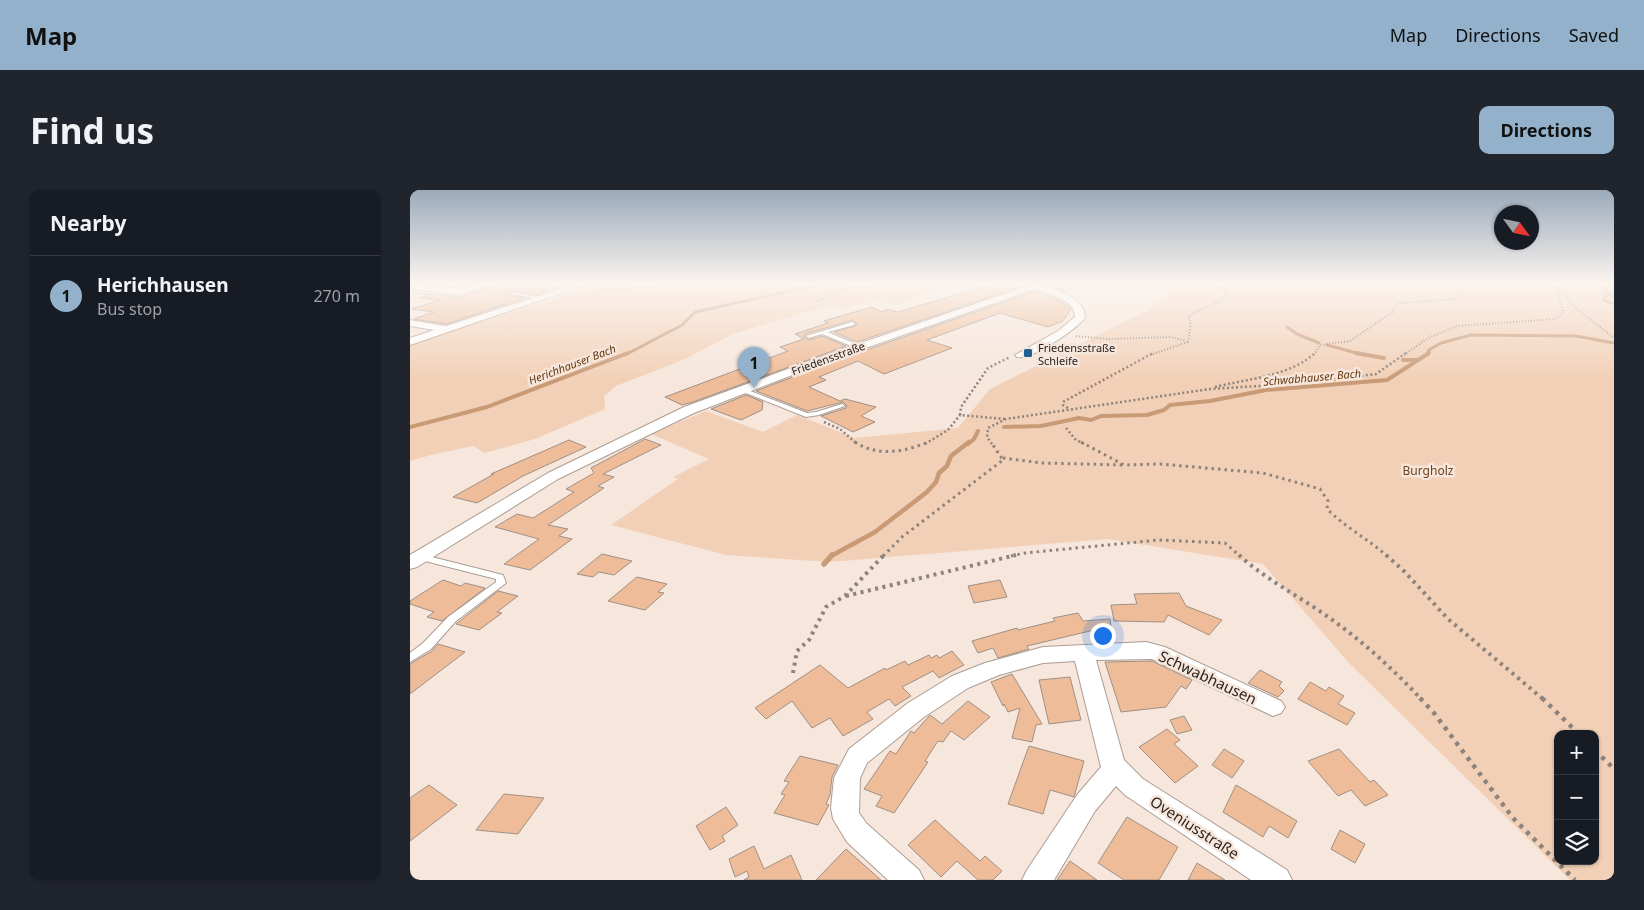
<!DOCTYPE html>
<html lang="en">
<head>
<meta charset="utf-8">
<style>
  :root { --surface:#171b24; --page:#20242c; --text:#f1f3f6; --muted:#9ea1a6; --line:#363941; --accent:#93b1cb }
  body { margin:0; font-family:"Noto Sans",sans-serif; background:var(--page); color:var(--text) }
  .controls { position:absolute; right:15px; bottom:15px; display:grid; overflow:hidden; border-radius:10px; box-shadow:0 1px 4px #0004 }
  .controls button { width:45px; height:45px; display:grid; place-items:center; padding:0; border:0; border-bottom:1px solid var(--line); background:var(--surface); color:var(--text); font:25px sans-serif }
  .compass { position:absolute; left:1084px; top:15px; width:45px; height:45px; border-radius:50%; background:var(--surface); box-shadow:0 1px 4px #0004; rotate:123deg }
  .you { position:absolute; left:692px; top:445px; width:18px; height:18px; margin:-12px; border:4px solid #fff; border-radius:50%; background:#1a73e8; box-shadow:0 0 0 8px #1a73e833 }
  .badge { display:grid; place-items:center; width:32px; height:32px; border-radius:50%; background:var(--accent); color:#111; font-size:16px; font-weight:700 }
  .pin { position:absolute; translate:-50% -41px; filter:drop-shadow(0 1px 2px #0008) }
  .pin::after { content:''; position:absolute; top:26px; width:18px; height:15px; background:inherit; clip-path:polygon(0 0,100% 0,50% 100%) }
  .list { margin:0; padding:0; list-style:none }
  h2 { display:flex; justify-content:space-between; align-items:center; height:65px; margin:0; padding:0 20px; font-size:21px }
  h2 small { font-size:16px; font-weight:400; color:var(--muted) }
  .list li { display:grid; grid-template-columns:32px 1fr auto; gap:15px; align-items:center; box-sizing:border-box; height:80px; padding:0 20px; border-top:1px solid var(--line) }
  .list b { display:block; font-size:19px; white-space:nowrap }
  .list p { margin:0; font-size:16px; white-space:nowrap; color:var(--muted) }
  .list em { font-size:16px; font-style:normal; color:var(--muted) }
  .icon { flex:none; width:28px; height:28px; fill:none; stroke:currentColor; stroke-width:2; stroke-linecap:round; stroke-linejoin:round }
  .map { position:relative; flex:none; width:1204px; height:690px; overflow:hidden; border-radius:10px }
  header { display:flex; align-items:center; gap:30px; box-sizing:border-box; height:70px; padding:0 25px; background:var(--accent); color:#111 }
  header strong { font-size:24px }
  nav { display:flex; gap:28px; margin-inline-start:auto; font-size:18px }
  .intro { display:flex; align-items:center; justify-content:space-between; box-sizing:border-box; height:120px; padding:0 30px }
  h1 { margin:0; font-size:35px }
  .button { padding:12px 22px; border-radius:10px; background:var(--accent); color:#111; font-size:18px; font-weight:700 }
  main { display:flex; gap:30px; padding:0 30px }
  aside { flex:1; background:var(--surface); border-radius:10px; box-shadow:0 1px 4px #0004 }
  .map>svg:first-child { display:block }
  .green { fill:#f2d0b7; fill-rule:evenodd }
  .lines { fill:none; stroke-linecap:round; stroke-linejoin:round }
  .stream-far3 { stroke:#c99a76; stroke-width:3 }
  .stream-far2 { stroke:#c99a76; stroke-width:4 }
  .stream-far1 { stroke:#c99a76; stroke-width:4.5 }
  .stream { stroke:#c99a76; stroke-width:5.5 }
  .building { fill:#eebc98; stroke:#9f9086 }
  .lane-casing { stroke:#ac9d93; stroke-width:2 }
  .street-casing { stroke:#ac9d93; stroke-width:2 }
  .path-far4 { stroke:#8e837c; stroke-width:2; stroke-dasharray:1 2; stroke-linecap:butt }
  .path-far3 { stroke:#8e837c; stroke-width:2.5; stroke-dasharray:2 2.5; stroke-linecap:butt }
  .path-far2 { stroke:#8e837c; stroke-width:3; stroke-dasharray:2.5 4; stroke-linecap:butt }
  .path-far1 { stroke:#8e837c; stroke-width:4; stroke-dasharray:3 4.5; stroke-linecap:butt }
  .path { stroke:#8e837c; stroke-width:4.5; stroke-dasharray:4 5.5; stroke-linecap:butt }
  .lane { fill:#fff; fill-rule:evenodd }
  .street { fill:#fff; fill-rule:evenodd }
  .poi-dot { fill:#206096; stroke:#f6e6db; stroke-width:2 }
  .labels { text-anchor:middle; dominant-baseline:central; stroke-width:5; stroke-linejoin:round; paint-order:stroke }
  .far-poi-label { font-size:11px; fill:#2b2521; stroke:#f6e6db; text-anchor:start }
  .far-street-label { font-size:11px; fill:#2b2521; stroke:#f6e6db }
  .far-water-label { font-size:11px; font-style:italic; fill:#64370c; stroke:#f6e6db }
  .park-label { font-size:12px; fill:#72431b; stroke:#f6e6db }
  .near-street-label { font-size:15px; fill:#2b2521; stroke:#f6e6db }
</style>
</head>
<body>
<header>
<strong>Map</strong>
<nav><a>Map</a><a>Directions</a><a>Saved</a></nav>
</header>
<div class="intro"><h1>Find us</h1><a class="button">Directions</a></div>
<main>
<aside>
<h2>Nearby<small></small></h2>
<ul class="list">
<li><span class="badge">1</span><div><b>Herichhausen</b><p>Bus stop</p></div><em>270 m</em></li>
</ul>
</aside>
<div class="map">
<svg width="1204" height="690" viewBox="0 0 1204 690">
  <rect width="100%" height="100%" fill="#f6e6db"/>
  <g class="green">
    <polygon points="179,94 543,94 546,95 485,115 465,111 438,117 434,120 420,115 323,144 275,169 206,196 194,206 195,219 125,249 75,263 63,256 21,265 0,271 0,154 159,104"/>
    <path d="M761,94H1204V690H1160L939,473L853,374L698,349L420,372L316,365L201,335L268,289L263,287L299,269L241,244L296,221L353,242L387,225L445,248L548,238L580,199L738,120L761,102ZM1148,544H1185V671H1148Z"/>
  </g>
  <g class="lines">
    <g class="stream-far3">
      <polyline points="1204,95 1197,96 1194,101 1204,107"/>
      <polyline points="1197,104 1194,110 1204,114"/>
      <polyline points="877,137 887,144 909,153"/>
      <polyline points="917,155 954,165"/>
      <polyline points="215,165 272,135 285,122 411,94"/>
      <polyline points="1017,165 1019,160 1031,153 1061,145 1166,146 1204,153"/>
    </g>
    <g class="stream-far2">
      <polyline points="946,163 974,168"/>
      <polyline points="993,170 1007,170"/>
      <polyline points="0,237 77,217 218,163"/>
      <polyline points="594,237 631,236 669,228 681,230 691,226 737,225 754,220 760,215 800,211 856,200 977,190 1019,163"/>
      <polyline points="558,254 564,249 568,241"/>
    </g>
    <polyline class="stream-far1" points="421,366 465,342 517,302 526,292 529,283 537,276 541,266 559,252"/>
    <polyline class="stream" points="414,374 422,365"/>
  </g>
  <g class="building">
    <polygon points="85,94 160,94 126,105 99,101 99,105 115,108 36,134 4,129 24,122 2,119 30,110 10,108 18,105 2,103 51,107"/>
    <polygon points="583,94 618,94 447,152 424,142 445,136 447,134 443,130 395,144 394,146 398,150 412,146 436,156 283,212 272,215 255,207 378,161 370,157 394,149 385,144 418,133 414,131 462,117 472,122 478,119 488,122"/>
    <polygon points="637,94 670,94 670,96 654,101"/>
    <polygon points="625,101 649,110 661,119 653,131 638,137 590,123 517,150 542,158 474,184 448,171 409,187 416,190 399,197 430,211 435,209 466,217 451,226 465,232 443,242 411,226 436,218 437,216 433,212 397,221 346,201 422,172"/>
    <polygon points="336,205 353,212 352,220 331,230 301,219"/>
    <polygon points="235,249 251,255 193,284 204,287 188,296 194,298 138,335 158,339 149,346 162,349 120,380 94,374 129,349 85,337 107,324 123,328 164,302 156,299 184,283 181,278"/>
    <polygon points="159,250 176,257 113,286 67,313 43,307 84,284 81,284"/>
    <polygon points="192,364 222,371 204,385 189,382 183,387 167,384"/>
    <polygon points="227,387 257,394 248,402 254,403 235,420 198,411"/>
    <polygon points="33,390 51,396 55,393 75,398 32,431 17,427 24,422 0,414 0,411"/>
    <polygon points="590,390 597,407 564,413 558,396"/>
    <polygon points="88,401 108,406 87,422 92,423 69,440 46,434"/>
    <polygon points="769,403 776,416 812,430 799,445 758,425 754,432 704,431 701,415 727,414 724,404"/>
    <polygon points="668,423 673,431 700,429 701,436 617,456 619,459 588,468 583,458 568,463 562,451 607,438 608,440 645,431 643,428"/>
    <polygon points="28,454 55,462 0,504 0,474 22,461"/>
    <polygon points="542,461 554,475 529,488 523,481 492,497 501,506 485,516 479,509 457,522 463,529 433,546 420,528 402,538 382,511 356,529 345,518 410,475 438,498 475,478 476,480 495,471 498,475 519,465 521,468 527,465 529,468"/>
    <polygon points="742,471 782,490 776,499 771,496 756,517 711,522 695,472"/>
    <polygon points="850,480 872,492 869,496 874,501 868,507 838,493"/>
    <polygon points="602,484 632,534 626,535 622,552 602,548 610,518 598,522 594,514 593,516 581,492"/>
    <polygon points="660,487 671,530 639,534 629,490"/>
    <polygon points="900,492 916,501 919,497 934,506 928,514 945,523 937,535 888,509"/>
    <polygon points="558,511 580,527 554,550 541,541 533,552 528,551 515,571 518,572 484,623 466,616 472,606 454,599 480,561 486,564 501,541 504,543 520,525 532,534"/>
    <polygon points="774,526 782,540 767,544 760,530"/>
    <polygon points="757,539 770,550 764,554 788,576 765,593 729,557"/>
    <polygon points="619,556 674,571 664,607 640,600 633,624 598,614"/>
    <polygon points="814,559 834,571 822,588 802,575"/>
    <polygon points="929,559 960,592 964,590 978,605 955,616 941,600 928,606 898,571"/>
    <polygon points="390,566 428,575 422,587 420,605 416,614 419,615 408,635 364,623 375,605 371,604 379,592 374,591"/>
    <polygon points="19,595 47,615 0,651 0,608"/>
    <polygon points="826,595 887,631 878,648 859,636 853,647 813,622"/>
    <polygon points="94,604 134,608 108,644 66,640"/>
    <polygon points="316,617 328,635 312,646 315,651 300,660 286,636"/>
    <polygon points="717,627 768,657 749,690 714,690 688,673"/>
    <polygon points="525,630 570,671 575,666 592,681 583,690 568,690 547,671 531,687 498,655"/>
    <polygon points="930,640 955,654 945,673 921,659"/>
    <polygon points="344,656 354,679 381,665 392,690 334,690 339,687 337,681 325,687 319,669"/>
    <polygon points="436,659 471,690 406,690"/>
    <polygon points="660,671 687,690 647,690"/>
    <polygon points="787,673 815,690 778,690"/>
  </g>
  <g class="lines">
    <defs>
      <g id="lane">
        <polygon points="100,102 133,108 135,109 133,110 102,104 100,104"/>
        <polygon points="442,132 445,134 444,135 418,142 450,156 450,158 446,158 412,144 399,148 396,146"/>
        <polygon points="330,197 397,223 406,222 432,214 435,216 409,225 396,227 328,200 328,198"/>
        <polygon points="10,364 93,385 96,393 46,431 21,459 0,472 0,463 13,453 38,427 86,392 86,389 7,369 5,367"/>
      </g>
      <g id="street">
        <polygon points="0,94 50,99 69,94 83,94 50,105 0,99"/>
        <polygon points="166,94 178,94 0,155 0,148 24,140 0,136 0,130 36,136"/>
        <path d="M623,94H635L634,96C650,102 675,107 675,128C666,139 621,171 607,167L605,165L648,141L665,127C665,109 639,104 625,99L421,170L284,223L148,289L7,377L0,379V365L138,283L274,217L413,166Z"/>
        <polygon points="736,452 755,457 871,511 875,517 871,523 863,526 742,469 686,470 714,570 733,589 877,680 882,690 841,690 715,605 706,596 685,621 644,690 612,690 617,680 667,605 691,577 665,471 633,473 589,485 558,498 514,527 457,573 450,588 449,623 457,634 509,680 514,690 478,690 437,652 423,629 421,618 424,588 439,559 498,513 542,486 575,473 633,457"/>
      </g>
    </defs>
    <use href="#lane" class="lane-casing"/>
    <use href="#street" class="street-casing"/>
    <g class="path-far4">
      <polyline points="548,94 550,94"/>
      <polyline points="459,97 478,94"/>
      <polyline points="1149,98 1162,115 1204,148"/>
      <polyline points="179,102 277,94"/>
      <polyline points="407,111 442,97 456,97 462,94"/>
      <polyline points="666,146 697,149 761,147 776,151"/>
      <polyline points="778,152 781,133 778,126 816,108 817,101 801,94"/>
      <polyline points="740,165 778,152"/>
      <polyline points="904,165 910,155 940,151 984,121 984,116 988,113 1048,109 1058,94"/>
      <polyline points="994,165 1018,148 1047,136 1145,129 1152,124 1153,119 1147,100 1151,94"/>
    </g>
    <g class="path-far3">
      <path d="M805,197C836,189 881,186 905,163"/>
      <polyline points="658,218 653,215 653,212 743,163"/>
      <polyline points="595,229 550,225 551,217 578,178 600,167"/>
      <polyline points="414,232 430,239 447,254"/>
      <polyline points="656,238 665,249 674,254"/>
      <polyline points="515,254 538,240 550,225"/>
      <polyline points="582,254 577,247 578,238 596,229 800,199 897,193 966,184 996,163"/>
    </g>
    <g class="path-far2">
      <path d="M445,252C467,267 495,262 518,252"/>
      <path d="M671,252L714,275L750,274L853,283L910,299L918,311L917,319C935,337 958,349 977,366"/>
      <polyline points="593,268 632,273 714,275"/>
      <polyline points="473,366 492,347 593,270 581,252"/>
      <polyline points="601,366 615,363 749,350 815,353 830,366"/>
    </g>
    <g class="path-far1">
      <path d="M829,365C854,388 885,404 914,424C949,448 982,478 1011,509"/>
      <polyline points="976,365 995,382 1038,429 1133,509"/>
      <polyline points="436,406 606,365"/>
      <polyline points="383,483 387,461 399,450 416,417 435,406 474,365"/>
    </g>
    <g class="path">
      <polyline points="1010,508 1024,523 1103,628 1165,690"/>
      <polyline points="1132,508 1169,544"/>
      <polyline points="1185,560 1204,579"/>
    </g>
    <use href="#lane" class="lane"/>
    <use href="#street" class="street"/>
  </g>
  <linearGradient id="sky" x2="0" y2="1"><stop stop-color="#9baaba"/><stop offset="0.49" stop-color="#fbf4ef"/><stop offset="1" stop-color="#fbf4ef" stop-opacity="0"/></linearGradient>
  <rect width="1204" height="190" fill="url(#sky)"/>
  <rect class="poi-dot" x="613" y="158" width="10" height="10" rx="2.5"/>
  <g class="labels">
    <g class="far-poi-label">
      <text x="628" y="157">Friedensstraße<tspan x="628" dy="13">Schleife</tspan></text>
    </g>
    <g class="far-street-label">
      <text transform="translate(418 168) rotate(-20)">Friedensstraße</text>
    </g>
    <g class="far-water-label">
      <text transform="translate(162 174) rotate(-21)">Herichhauser Bach</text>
      <text transform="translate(902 187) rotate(-5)">Schwabhauser Bach</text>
    </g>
    <g class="park-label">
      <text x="1018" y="280">Burgholz</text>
    </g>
    <g class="near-street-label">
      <text transform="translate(798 487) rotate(25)">Schwabhausen</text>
      <text transform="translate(785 637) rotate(33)">Oveniusstraße</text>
    </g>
  </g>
</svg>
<div class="controls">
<button>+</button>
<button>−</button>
<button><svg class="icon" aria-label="layers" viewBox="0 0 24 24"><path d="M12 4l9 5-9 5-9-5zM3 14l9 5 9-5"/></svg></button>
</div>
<svg class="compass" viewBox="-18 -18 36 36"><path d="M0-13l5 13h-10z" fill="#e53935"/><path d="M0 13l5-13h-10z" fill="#9ea1a6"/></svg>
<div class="you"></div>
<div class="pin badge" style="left:344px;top:198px">1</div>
</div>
</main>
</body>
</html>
